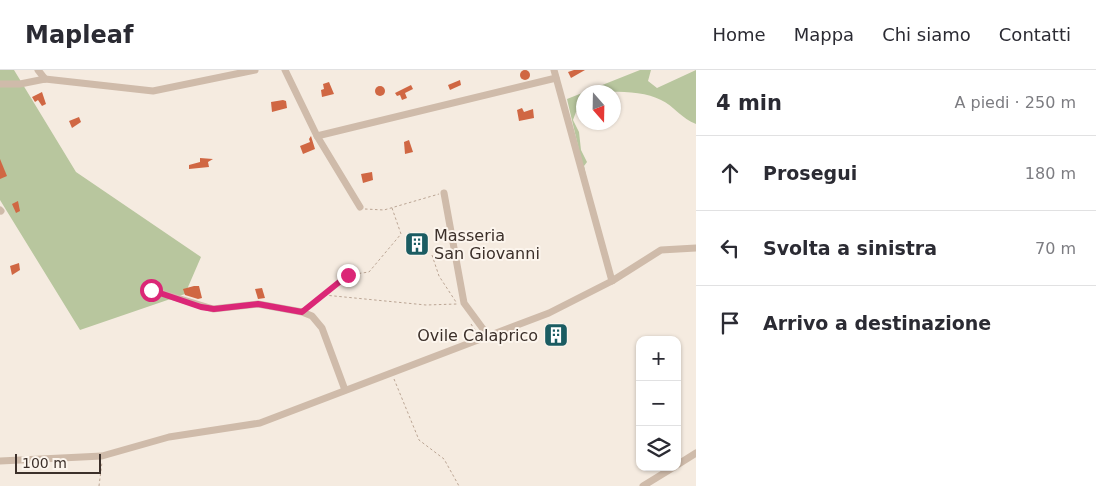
<!DOCTYPE html>
<html lang="it">
<head>
<meta charset="utf-8">
<style>
  :root { --surface:#fff; --page:#f7f7f7; --text:#2b2b33; --muted:#7c7c81; --line:#e1e1e2 }
  body { margin:0; font-family:"DejaVu Sans",sans-serif; background:var(--page); color:var(--text) }
  .controls { position:absolute; right:15px; bottom:15px; display:grid; overflow:hidden; border-radius:10px; box-shadow:0 1px 4px #0004 }
  .controls button { width:45px; height:45px; display:grid; place-items:center; padding:0; border:0; border-bottom:1px solid var(--line); background:var(--surface); color:var(--text); font:25px sans-serif }
  .compass { position:absolute; left:576px; top:15px; width:45px; height:45px; border-radius:50%; background:var(--surface); box-shadow:0 1px 4px #0004; rotate:160deg }
  .scale { position:absolute; left:15px; bottom:12px; width:86px; box-sizing:border-box; padding-left:5px; border:2px solid #3c302a; border-top:0; font-size:14px; line-height:18px; white-space:nowrap; color:#3c302a; -webkit-text-stroke:4px #fcf5ed; paint-order:stroke }
  .stop { position:absolute; width:15px; height:15px; margin:-11px; border:4px solid #db2777; border-radius:50%; background:#fff }
  .stop.end { background:#db2777; border-color:#fff; box-shadow:0 1px 5px #0008 }
  .list { margin:0; padding:0; list-style:none }
  h2 { display:flex; justify-content:space-between; align-items:center; height:65px; margin:0; padding:0 20px; font-size:21px }
  h2 small { font-size:16px; font-weight:400; color:var(--muted) }
  .list li { display:grid; grid-template-columns:32px 1fr auto; gap:15px; align-items:center; box-sizing:border-box; height:75px; padding:0 20px; border-top:1px solid var(--line) }
  .list b { display:block; font-size:19px; white-space:nowrap }
  .list em { font-size:16px; font-style:normal; color:var(--muted) }
  .icon { flex:none; width:28px; height:28px; fill:none; stroke:currentColor; stroke-width:2; stroke-linecap:round; stroke-linejoin:round }
  .map { position:relative; flex:none; width:696px; height:416px; overflow:hidden }
  header { display:flex; align-items:center; gap:30px; box-sizing:border-box; height:70px; padding:0 25px; background:var(--surface); border-bottom:1px solid var(--line) }
  header strong { font-size:24px }
  nav { display:flex; gap:28px; margin-inline-start:auto; font-size:18px }
  main { display:flex }
  aside { flex:1; background:var(--surface) }
  .map>svg:first-child { display:block }
  .green { fill:#b8c69e }
  .building { fill:#d06743 }
  .lines { fill:none; stroke-linecap:round; stroke-linejoin:round }
  .path { stroke:#bba594; stroke-width:1; stroke-dasharray:2.5 2.5; stroke-linecap:butt }
  .minor { stroke:#cfbbaa; stroke-width:7 }
  .route { stroke:#db2777; stroke-width:6 }
  .labels { text-anchor:middle; dominant-baseline:central; stroke-width:4; stroke-linejoin:round; paint-order:stroke }
  .poi-label { font-size:16px; fill:#3c302a; stroke:#fcf5ed; text-anchor:start }
</style>
</head>
<body>
<header>
<strong>Mapleaf</strong>
<nav><a>Home</a><a>Mappa</a><a>Chi siamo</a><a>Contatti</a></nav>
</header>
<main>
<div class="map">
<svg width="696" height="416" viewBox="0 0 696 416">
  <rect width="100%" height="100%" fill="#f5ebe0"/>
  <g class="green">
    <polygon points="0,0 14,0 76,102 201,187 185,224 80,260 0,130"/>
    <path d="M640,0H651L648,11L657,18L696,0V54C682,49 674,36 661,30C641,19 606,22 584,22L583,38L576,42L573,50L579,62L581,80L587,92L584,96L594,144L567,29Z"/>
  </g>
  <g class="building">
    <circle cx="525" cy="5" r="5"/>
    <polygon points="574,0 585,0 571,8 568,2"/>
    <polygon points="460,10 461,15 450,20 448,15"/>
    <polygon points="329,12 334,24 322,27 321,20 324,19 323,14"/>
    <polygon points="411,15 413,19 405,23 407,28 402,30 400,25 397,26 395,23"/>
    <circle cx="380" cy="21" r="5"/>
    <polygon points="42,22 46,34 42,36 38,30 35,32 32,27"/>
    <polygon points="283,30 286,31 287,38 272,42 271,32"/>
    <polygon points="522,38 524,42 533,39 534,48 519,51 517,40"/>
    <polygon points="79,47 81,52 72,58 69,51"/>
    <polygon points="311,66 315,79 303,84 300,76 310,72 309,69"/>
    <polygon points="409,70 413,82 405,84 404,72"/>
    <polygon points="200,88 213,89 208,92 209,97 189,99 189,95 200,92"/>
    <polygon points="0,89 7,106 0,109"/>
    <polygon points="372,102 373,110 363,113 361,104"/>
    <polygon points="18,131 20,141 16,143 12,134"/>
    <polygon points="415,167 419,171 428,171 429,180 421,180 421,177 406,178 405,168"/>
    <polygon points="19,193 20,200 12,205 10,196"/>
    <polygon points="194,216 199,216 202,228 198,229 185,225 183,219"/>
    <polygon points="262,218 265,228 258,229 255,219"/>
  </g>
  <g class="lines">
    <g class="path">
      <polyline points="392,138 401,164 369,202 348,205 324,225 426,235 457,234"/>
      <polyline points="365,139 384,140 439,124"/>
      <polyline points="432,185 439,206 456,232"/>
      <polyline points="309,237 324,226"/>
      <polyline points="471,254 477,263"/>
      <polyline points="394,309 419,370 444,389 459,416"/>
      <polyline points="99,416 102,392"/>
    </g>
    <g class="minor">
      <polyline points="38,0 45,9"/>
      <polyline points="285,0 317,66 360,137"/>
      <polyline points="554,0 612,211"/>
      <polyline points="0,14 20,14 45,9 153,21 255,0"/>
      <polyline points="317,66 556,8"/>
      <polyline points="444,123 464,233 489,267"/>
      <polyline points="0,140 1,141"/>
      <polyline points="151,220 213,239 258,234 302,242 312,246 322,258 345,320"/>
      <polyline points="0,391 102,386 169,367 260,353 549,243 612,211 661,180 696,178"/>
      <polyline points="677,395 696,383"/>
      <polyline points="643,416 674,397"/>
    </g>
  </g>
  <g class="lines">
    <polyline class="route" points="151,220 201,237 214,239 258,234 302,242 348,205"/>
  </g>
  <defs>
    <symbol id="building-square" viewBox="-11 -11 22 22"><rect x="-9" y="-9" width="18" height="18" rx="4" fill="#1b5c62" stroke="#fcf5ed"/><path d="M-4-6H4V6H1V3H-1V6H-4ZM-2.5-4.3h1.7v1.8h-1.7ZM.8-4.3h1.7v1.8H.8ZM-2.5-1h1.7V.8h-1.7ZM.8-1h1.7V.8H.8Z" fill="#fff"/></symbol>
  </defs>
  <g fill-rule="evenodd">
    <use href="#building-square" x="403" y="160" width="28" height="28"/>
    <use href="#building-square" x="542" y="251" width="28" height="28"/>
  </g>
  <g class="labels">
    <g class="poi-label">
      <text x="434" y="165">Masseria<tspan x="434" dy="18">San Giovanni</tspan></text>
      <text x="538" y="265" text-anchor="end">Ovile Calaprico</text>
    </g>
  </g>
</svg>
<div class="controls">
<button>+</button>
<button>−</button>
<button><svg class="icon" aria-label="layers" viewBox="0 0 24 24"><path d="M12 4l9 5-9 5-9-5zM3 14l9 5 9-5"/></svg></button>
</div>
<svg class="compass" viewBox="-18 -18 36 36"><path d="M0-13l5 13h-10z" fill="#e53935"/><path d="M0 13l5-13h-10z" fill="#7c7c81"/></svg>
<div class="scale">100 m</div>
<div class="stop" style="left:151px;top:220px"></div>
<div class="stop end" style="left:348px;top:205px"></div>
</div>
<aside>
<h2>4 min<small>A piedi · 250 m</small></h2>
<ul class="list">
<li><svg class="icon" aria-label="ahead" viewBox="0 0 24 24"><path d="M12 20V5M6 11l6-6 6 6"/></svg><div><b>Prosegui</b></div><em>180 m</em></li>
<li><svg class="icon" aria-label="left" viewBox="0 0 24 24"><path d="M17 20v-9H6M10 6l-5 5 5 5"/></svg><div><b>Svolta a sinistra</b></div><em>70 m</em></li>
<li><svg class="icon" aria-label="arrive" viewBox="0 0 24 24"><path d="M6 21V4h12l-3 4 3 4H6"/></svg><div><b>Arrivo a destinazione</b></div></li>
</ul>
</aside>
</main>
</body>
</html>
